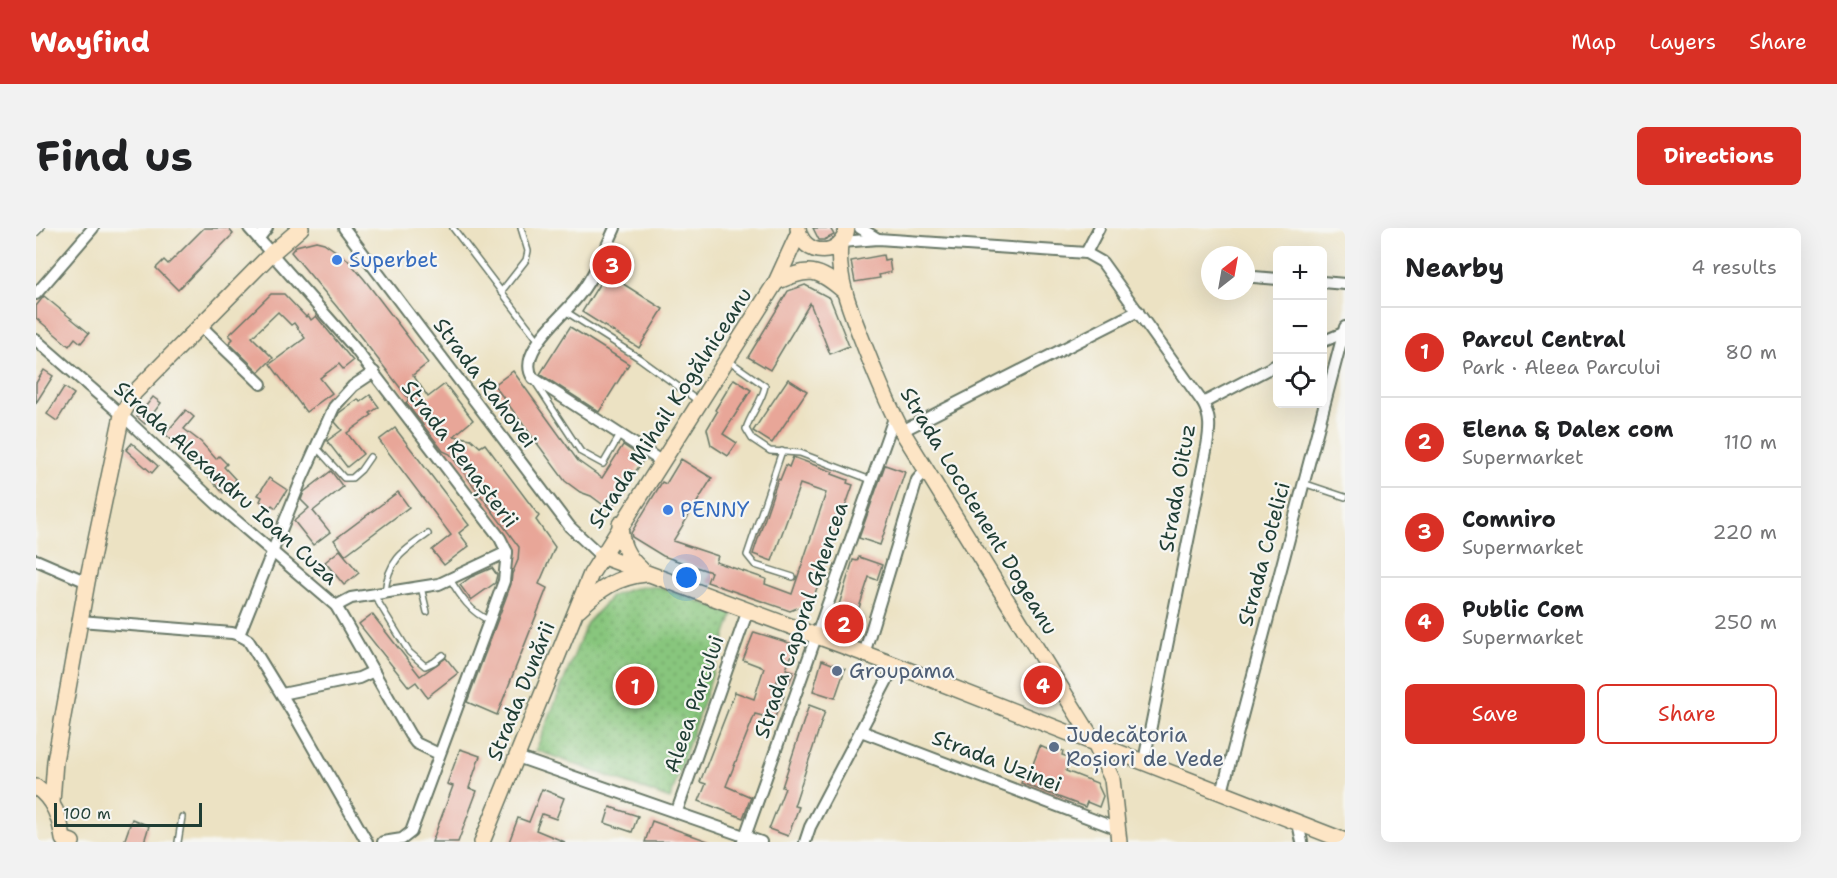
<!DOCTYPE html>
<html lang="en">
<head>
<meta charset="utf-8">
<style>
  :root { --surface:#fff; --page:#f2f2f2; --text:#202124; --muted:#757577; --line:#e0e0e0; --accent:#d93025 }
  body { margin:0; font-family:"Shantell Sans",sans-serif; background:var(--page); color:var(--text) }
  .controls { position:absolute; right:18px; top:18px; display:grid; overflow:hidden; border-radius:9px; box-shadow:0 6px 24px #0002 }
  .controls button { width:54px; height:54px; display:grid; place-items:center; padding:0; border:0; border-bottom:2px solid var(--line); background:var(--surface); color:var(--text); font:30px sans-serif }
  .compass { position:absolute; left:1165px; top:18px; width:54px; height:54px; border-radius:50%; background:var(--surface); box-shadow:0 6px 24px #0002; rotate:31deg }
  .scale { position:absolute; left:18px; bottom:15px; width:148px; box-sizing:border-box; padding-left:6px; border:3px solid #1f3d34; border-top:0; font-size:16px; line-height:21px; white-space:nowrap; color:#1f3d34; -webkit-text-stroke:4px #f6f6f2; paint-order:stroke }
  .you { position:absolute; left:651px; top:350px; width:21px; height:21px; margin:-15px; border:4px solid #fff; border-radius:50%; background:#1a73e8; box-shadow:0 0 0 9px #1a73e833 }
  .badge { display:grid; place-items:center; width:39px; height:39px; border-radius:50%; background:var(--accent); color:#fff; font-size:20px; font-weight:700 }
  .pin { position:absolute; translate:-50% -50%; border:3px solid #fff; box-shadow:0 2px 6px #0006 }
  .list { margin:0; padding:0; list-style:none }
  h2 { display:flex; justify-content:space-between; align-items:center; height:78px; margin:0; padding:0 24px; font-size:26px }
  h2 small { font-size:20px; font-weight:400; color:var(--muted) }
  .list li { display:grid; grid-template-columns:39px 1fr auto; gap:18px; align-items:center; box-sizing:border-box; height:90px; padding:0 24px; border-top:2px solid var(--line) }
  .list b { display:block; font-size:22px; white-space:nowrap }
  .list p { margin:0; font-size:20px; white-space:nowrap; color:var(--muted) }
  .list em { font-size:20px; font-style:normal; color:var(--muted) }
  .actions { display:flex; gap:12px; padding:18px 24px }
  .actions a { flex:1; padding:14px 0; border:2px solid var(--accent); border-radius:9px; text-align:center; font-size:21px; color:var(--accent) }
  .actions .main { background:var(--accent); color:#fff }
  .icon { flex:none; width:33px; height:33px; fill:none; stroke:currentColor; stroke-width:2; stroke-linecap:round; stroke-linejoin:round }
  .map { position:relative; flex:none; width:1309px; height:614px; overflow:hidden; border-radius:9px }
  header { display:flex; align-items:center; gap:36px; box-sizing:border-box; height:84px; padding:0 30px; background:var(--accent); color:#fff }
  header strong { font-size:28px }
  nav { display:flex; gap:33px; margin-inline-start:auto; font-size:21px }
  .intro { display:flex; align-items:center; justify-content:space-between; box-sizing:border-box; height:144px; padding:0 36px }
  h1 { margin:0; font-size:42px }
  .button { padding:15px 27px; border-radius:9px; background:var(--accent); color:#fff; font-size:21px; font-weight:700 }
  main { display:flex; gap:36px; padding:0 36px }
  aside { flex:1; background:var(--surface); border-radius:9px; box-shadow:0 6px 24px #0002 }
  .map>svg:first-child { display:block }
  .park { fill:url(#park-dots); stroke:#548258; stroke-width:1.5 }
  .building { fill:#e8a698 }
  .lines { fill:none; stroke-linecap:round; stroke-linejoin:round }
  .lane-casing { stroke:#677766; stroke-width:8 }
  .street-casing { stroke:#677766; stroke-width:14 }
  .secondary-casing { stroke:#677766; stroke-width:18 }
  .lane { stroke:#fff; stroke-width:5 }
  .street { stroke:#fff; stroke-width:10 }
  .secondary { stroke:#fde5c5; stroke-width:15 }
  .shop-dot { fill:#3f7fe0; stroke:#f6f6f2; stroke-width:2 }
  .service-dot { fill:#5c6f8a; stroke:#f6f6f2; stroke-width:2 }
  .labels { text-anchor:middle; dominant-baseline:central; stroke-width:4.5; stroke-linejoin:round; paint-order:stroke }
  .shop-label { font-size:21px; fill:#366cbe; stroke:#f6f6f2; text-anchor:start }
  .street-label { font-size:21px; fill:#1f3d34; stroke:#f6f6f2 }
  .service-label { font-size:21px; fill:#4e5e75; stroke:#f6f6f2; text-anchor:start }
</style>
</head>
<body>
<header>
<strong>Wayfind</strong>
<nav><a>Map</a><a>Layers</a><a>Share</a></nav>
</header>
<div class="intro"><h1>Find us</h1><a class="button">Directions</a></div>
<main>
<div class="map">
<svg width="1309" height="614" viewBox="0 0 1309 614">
  <defs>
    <pattern id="park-dots" width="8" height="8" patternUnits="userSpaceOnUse" patternTransform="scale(1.5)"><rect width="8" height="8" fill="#88c67d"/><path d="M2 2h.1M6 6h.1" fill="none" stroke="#6fa267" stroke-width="1.8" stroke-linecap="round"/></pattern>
  </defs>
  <rect width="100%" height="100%" fill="#f6f6f2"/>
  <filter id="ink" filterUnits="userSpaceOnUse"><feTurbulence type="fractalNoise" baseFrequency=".0167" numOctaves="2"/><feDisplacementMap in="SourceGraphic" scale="12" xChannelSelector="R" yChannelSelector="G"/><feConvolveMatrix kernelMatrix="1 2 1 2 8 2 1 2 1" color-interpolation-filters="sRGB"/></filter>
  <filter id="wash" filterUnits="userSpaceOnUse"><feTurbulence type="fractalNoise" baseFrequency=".008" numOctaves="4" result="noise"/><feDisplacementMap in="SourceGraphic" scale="24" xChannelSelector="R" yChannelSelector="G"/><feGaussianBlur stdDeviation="1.35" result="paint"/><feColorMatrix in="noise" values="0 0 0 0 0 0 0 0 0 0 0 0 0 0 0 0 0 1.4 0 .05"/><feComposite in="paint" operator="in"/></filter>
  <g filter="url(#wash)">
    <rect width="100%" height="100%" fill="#ece2c3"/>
    <polygon class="park" points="613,358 627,360 697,386 634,571 500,522 551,395 576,368 594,361"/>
    <g id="blocks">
      <g class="building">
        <polygon points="168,0 192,0 197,6 142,62 120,40 128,32 132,36"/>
        <polygon points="777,0 794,0 798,7 788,12 783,12"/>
        <polygon points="280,13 288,15 311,31 328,51 392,135 377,147 392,169 409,156 437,192 418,208 435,211 444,219 449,216 503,288 500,292 519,319 503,356 511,360 461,487 431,474 475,356 476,346 482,332 483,319 414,226 407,223 370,175 373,171 306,85 255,24 260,18"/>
        <polygon points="847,27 848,32 853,31 855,44 843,47 844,50 819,54 815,33"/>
        <polygon points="570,45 627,81 603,120 546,84"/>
        <polygon points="769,57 794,70 813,118 794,126 774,75 734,142 712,129 752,63"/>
        <polygon points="235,66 248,66 270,89 272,87 275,92 280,88 317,133 307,141 303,136 284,150 296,165 270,184 234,136 269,110 258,95 255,97 242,84 216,109 237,130 223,144 193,115 197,111 193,107"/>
        <polygon points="8,68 53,105 45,115 39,110 33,118 0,90 0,78"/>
        <polygon points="534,99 593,136 563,184 504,146"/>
        <polygon points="8,142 17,148 0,175 0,155"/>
        <polygon points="477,143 542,233 566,250 587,217 608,231 574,282 555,268 544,264 529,253 458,157"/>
        <polygon points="698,151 715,162 687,206 701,215 692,228 675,217 671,201 681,184 679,182"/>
        <polygon points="752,151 771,163 736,215 717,203"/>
        <polygon points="28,159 38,166 21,193 11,186"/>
        <polygon points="334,167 343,179 334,185 336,187 311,205 327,226 311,239 291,213 306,202 299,194 303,185 322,171 324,174"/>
        <polygon points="117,169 125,175 109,196 101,189"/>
        <polygon points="150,182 158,189 148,201 165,214 180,231 183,228 191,236 188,239 200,252 187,265 160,235 156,238 148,229 151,226 129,206"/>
        <polygon points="359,200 433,297 423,305 433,318 408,337 396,322 415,307 343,212"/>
        <polygon points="96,215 122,238 116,245 90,222"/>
        <polygon points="757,229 797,244 796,246 812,252 811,255 817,257 776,374 754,383 671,354 675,344 627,328 596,309 595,305 626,254 630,256 645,231 676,250 637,313 682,328 680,334 730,351 729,356 756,366 790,265 764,256 736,333 717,326 742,251 744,252 750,237 753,239"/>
        <polygon points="849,237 869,244 844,317 823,310"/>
        <polygon points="295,243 307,259 277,283 294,304 277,317 258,293 273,280 265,272 268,264"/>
        <polygon points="233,250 251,262 240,280 236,277 234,280 224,273 226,269 222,267"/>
        <polygon points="362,264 373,279 309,327 298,312"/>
        <polygon points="304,322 323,345 308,357 289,334"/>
        <polygon points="823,329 846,337 841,352 833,349 821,386 802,380 817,332 821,333"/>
        <polygon points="456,340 461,347 459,355 435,372 424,357 435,349"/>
        <polygon points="336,386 384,448 410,430 422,445 391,469 380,454 373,459 323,396"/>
        <polygon points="718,404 760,417 750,441 758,443 753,455 742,451 737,464 748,468 738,491 719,486 690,558 715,569 707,590 663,573 670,556 664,554 699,464 718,471 728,440 707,432"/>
        <polygon points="786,432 809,441 799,470 777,463"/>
        <polygon points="773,477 789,483 758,578 763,579 752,608 733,601 749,560 746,559"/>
        <polygon points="1004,518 1013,522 1015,518 1027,523 1026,527 1035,530 1030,543 1061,555 1067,568 1063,579 1051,574 1049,579 985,555 991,540 995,541"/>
        <polygon points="424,521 444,528 433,560 441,563 422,614 396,614 417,558 411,556"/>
        <polygon points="506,561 528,570 520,591 506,586 500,602 529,614 473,614 482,590 493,594"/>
        <polygon points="574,579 602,588 596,604 569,595"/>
        <polygon points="96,591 113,598 108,614 88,614"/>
        <polygon points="616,593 672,613 671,614 609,614"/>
      </g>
    </g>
  </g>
  <g filter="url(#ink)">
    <use href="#blocks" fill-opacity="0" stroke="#677766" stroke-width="1.5"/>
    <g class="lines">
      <defs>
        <g id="lane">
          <polyline points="417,0 503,113"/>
          <polyline points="0,5 5,0"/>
          <polyline points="465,64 490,32 492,23 485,0"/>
          <polyline points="529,83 603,130 662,173"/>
          <path d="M692,132L729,158C726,174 715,185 710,201L716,211L734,223L764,225L835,252"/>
          <polyline points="499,154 545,224 567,236 584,207"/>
          <polyline points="281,220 308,250 316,250 325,242 334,229"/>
          <polyline points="746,223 711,327 719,337 757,349"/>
          <polyline points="1267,255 1309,269"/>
          <path d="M414,351C424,368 435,385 453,392"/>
          <polyline points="385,359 391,384"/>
          <path d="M349,364C352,332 367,323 392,306"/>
          <polyline points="338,367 373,424 389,438 398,434 407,427"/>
          <polyline points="142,614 146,589"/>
        </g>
        <g id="street">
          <polyline points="213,0 317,118 464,310 471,324 468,353 375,604 366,611 347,614"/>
          <polyline points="308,0 534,299 565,328"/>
          <path d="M579,0C569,22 559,46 544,66C530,86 479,124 497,150L625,233"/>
          <polyline points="824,0 842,11"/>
          <polyline points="223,10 231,0"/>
          <path d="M806,14L842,11L1050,25L1066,34L1167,175C1175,190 1174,201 1171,218L1108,533"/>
          <polyline points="1050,25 1063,0"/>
          <polyline points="1218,49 1242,51"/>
          <polyline points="1286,54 1309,56"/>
          <polyline points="0,66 57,0"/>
          <polyline points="165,98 225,156"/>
          <polyline points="0,112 86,187 184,279 300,378 374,507 380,515 403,526"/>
          <polyline points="1286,114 1307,105"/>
          <polyline points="1167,175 1242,136"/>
          <polyline points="866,203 1102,83"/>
          <polyline points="0,332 51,354"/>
          <polyline points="300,378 315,370 403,356 471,324"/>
          <polyline points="44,393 196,405 203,407 212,412 263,495 331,614"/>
          <polyline points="203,407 264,255 298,179 317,158 338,144"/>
          <polyline points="828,426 881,252 890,242"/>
          <polyline points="246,466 323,450 338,443"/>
          <polyline points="825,503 1082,601"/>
          <polyline points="481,529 725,614"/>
          <polyline points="1186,564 1309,99"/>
          <polyline points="641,583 712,382"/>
          <polyline points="1262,595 1266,614"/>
          <polyline points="707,614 858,190"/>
          <polyline points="769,614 774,599 859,437"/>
        </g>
        <g id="secondary">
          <path d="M762,0C766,30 807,30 811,0"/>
          <path d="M804,16C800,53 817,88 830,122C841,150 852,177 866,203L1059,515L1076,551L1083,614"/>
          <path d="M740,54C774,39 781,40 809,64"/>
          <path d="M584,296C585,316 590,328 605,341"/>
          <polyline points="565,328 859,437 1309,613"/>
          <path d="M543,381C564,361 580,349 610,346"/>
          <path d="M0,559C18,572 24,590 27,611L36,614"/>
          <polyline points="16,574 19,533 51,354 86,187 98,165 236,25 265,0"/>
          <polyline points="446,614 555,346 740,54 762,6"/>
        </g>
      </defs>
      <use href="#lane" class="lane-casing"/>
      <use href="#street" class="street-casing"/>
      <use href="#secondary" class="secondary-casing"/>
      <use href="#lane" class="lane"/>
      <use href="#street" class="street"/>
      <use href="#secondary" class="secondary"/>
    </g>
  </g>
  <g class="shop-dot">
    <circle cx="301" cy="32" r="6"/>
    <circle cx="632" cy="282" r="6"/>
  </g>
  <g class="service-dot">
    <circle cx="801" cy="443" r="6"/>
    <circle cx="1018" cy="519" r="6"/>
  </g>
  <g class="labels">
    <g class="shop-label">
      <text x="313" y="32">Superbet</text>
      <text x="644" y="282">PENNY</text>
    </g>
    <g class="street-label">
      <text transform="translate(449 155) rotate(53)">Strada Rahovei</text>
      <text transform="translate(634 180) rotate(-57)">Strada Mihail Kogălniceanu</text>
      <text transform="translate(424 226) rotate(53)">Strada Renașterii</text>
      <text transform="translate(190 255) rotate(42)">Strada Alexandru Ioan Cuza</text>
      <text transform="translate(1141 260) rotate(-80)">Strada Oituz</text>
      <text transform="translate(943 283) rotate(59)">Strada Locotenent Dogeanu</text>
      <text transform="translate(1228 326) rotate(-75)">Strada Cotelici</text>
      <text transform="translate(765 392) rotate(-71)">Strada Caporal Ghencea</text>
      <text transform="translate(485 463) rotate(-68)">Strada Dunării</text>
      <text transform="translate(658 476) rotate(-71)">Aleea Parcului</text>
      <text transform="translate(961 533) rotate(21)">Strada Uzinei</text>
    </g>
    <g class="service-label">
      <text x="813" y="443">Groupama</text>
      <text x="1030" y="507">Judecătoria<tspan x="1030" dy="24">Roșiori de Vede</tspan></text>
    </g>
  </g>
</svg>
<div class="controls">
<button>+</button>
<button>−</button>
<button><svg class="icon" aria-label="locate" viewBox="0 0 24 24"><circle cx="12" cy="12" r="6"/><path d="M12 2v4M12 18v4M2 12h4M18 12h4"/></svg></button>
</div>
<svg class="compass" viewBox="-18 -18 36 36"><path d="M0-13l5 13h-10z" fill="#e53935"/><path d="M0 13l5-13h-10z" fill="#757577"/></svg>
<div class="scale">100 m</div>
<div class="you"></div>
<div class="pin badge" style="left:599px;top:458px">1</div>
<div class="pin badge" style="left:808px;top:396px">2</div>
<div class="pin badge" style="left:576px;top:37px">3</div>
<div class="pin badge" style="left:1007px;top:457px">4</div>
</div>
<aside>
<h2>Nearby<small>4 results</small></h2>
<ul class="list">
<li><span class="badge">1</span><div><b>Parcul Central</b><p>Park · Aleea Parcului</p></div><em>80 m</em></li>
<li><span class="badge">2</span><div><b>Elena &amp; Dalex com</b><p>Supermarket</p></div><em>110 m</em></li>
<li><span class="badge">3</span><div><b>Comniro</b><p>Supermarket</p></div><em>220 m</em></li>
<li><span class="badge">4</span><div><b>Public Com</b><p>Supermarket</p></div><em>250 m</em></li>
</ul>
<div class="actions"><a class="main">Save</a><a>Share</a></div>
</aside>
</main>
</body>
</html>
